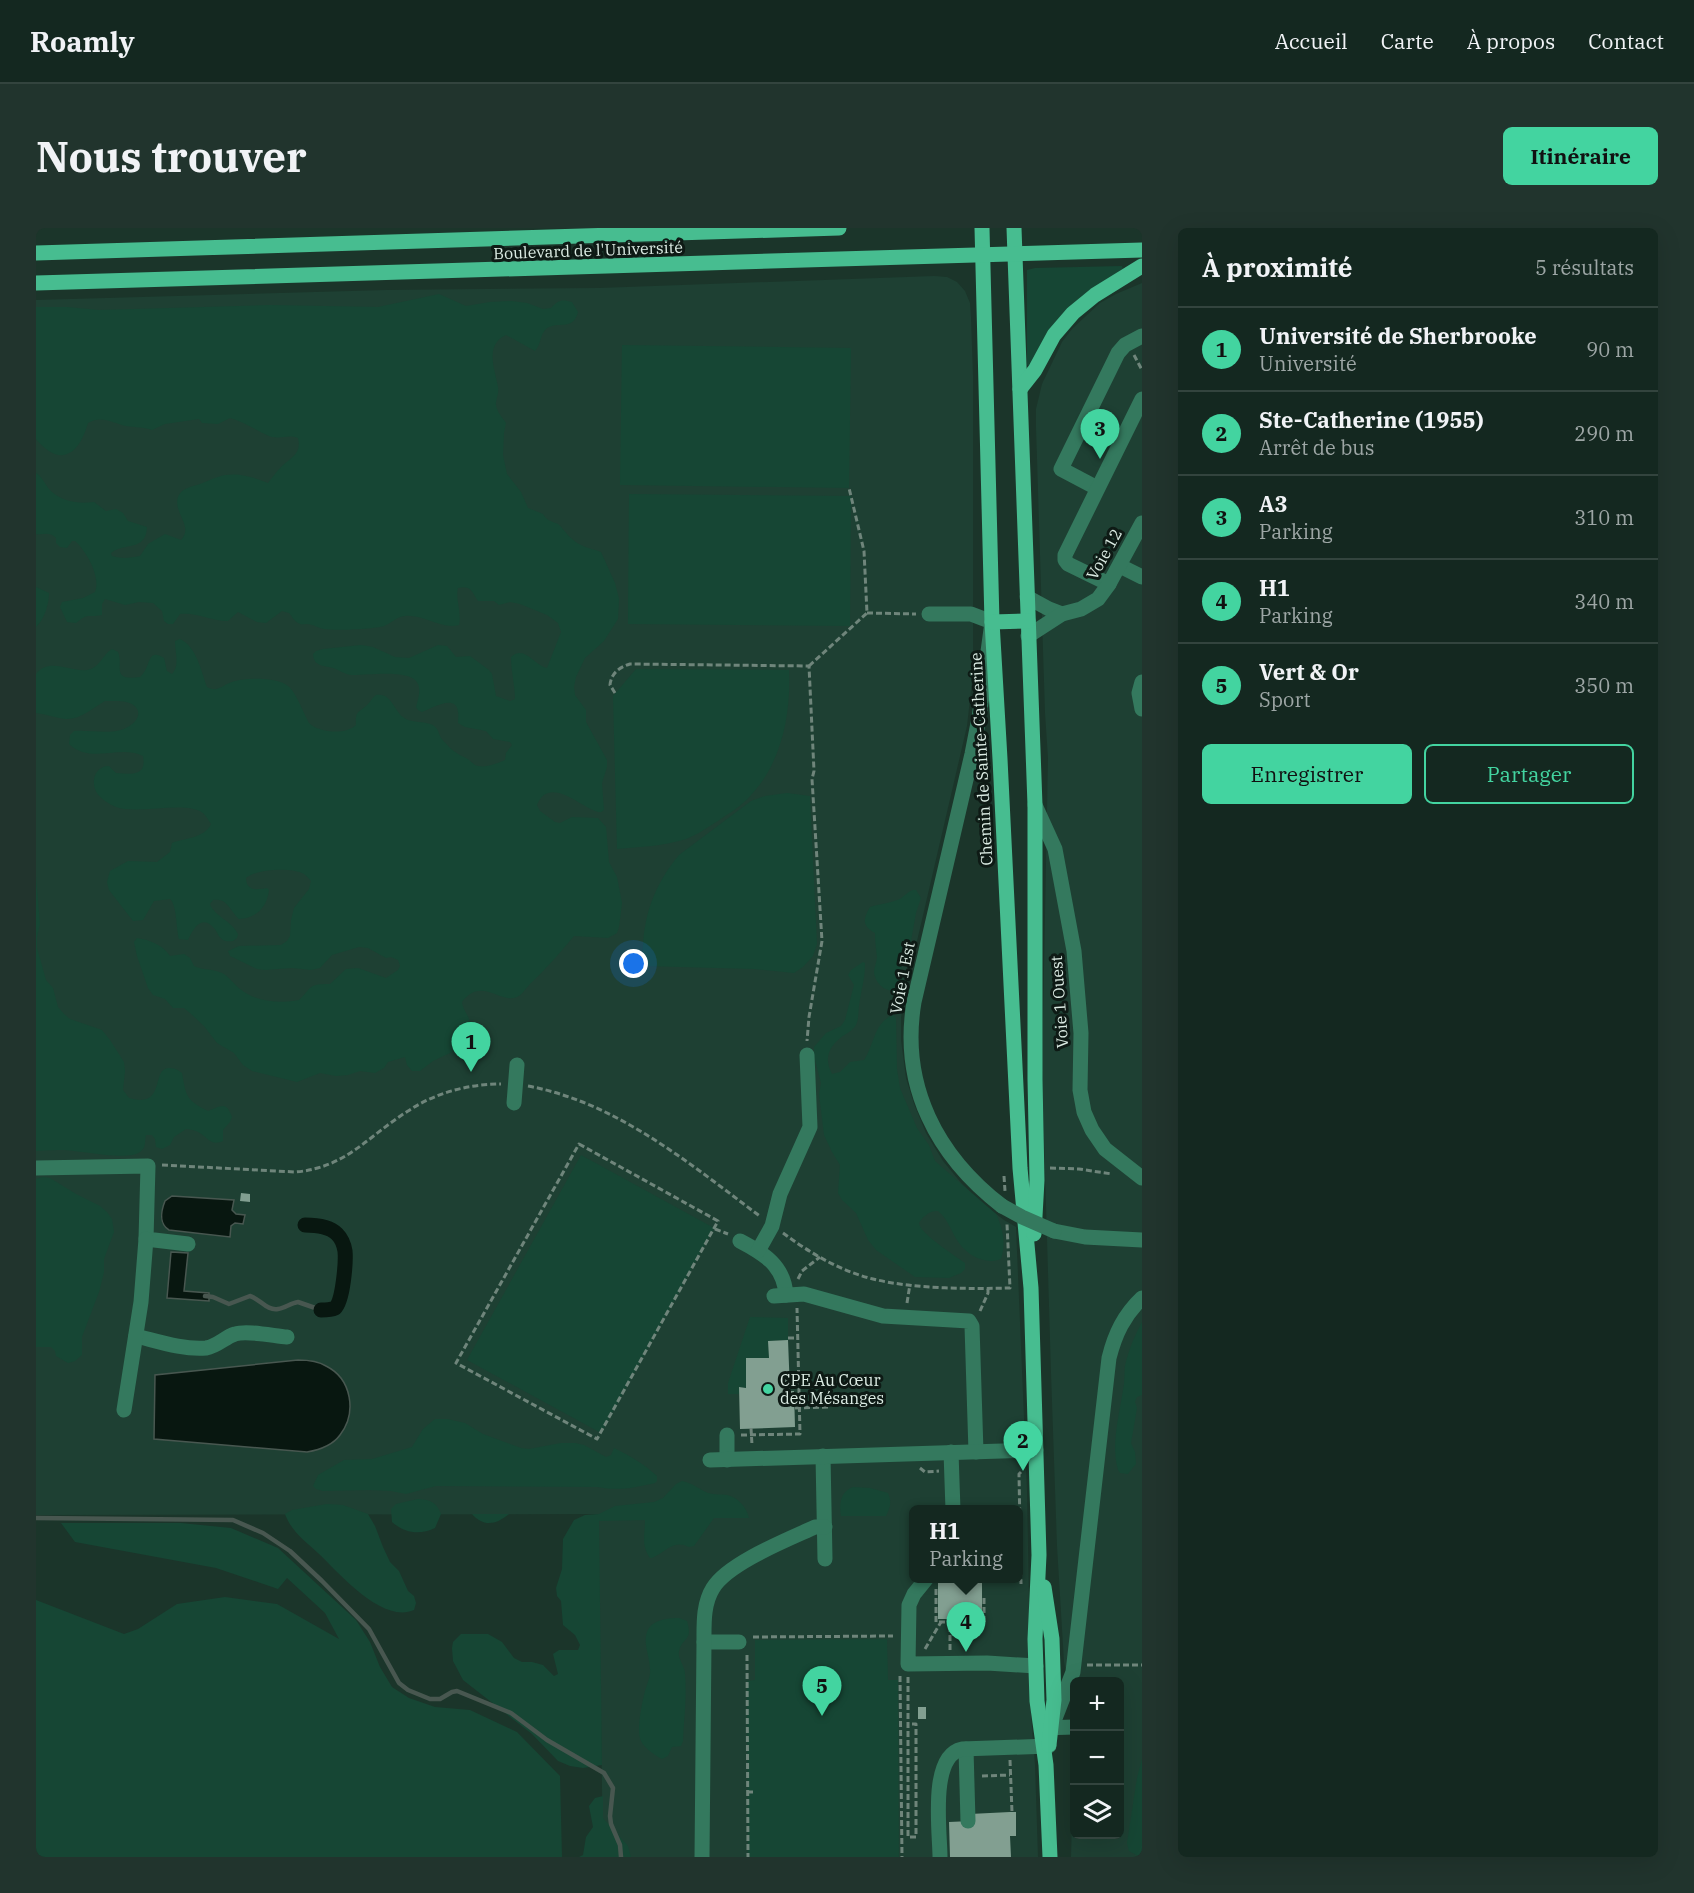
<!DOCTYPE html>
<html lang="fr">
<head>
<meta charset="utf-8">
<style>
  :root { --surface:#142820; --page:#21342d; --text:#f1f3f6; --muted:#9da6a5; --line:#33443e; --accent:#43d4a0 }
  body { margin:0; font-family:"IBM Plex Serif",serif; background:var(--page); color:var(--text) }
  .controls { position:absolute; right:18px; bottom:18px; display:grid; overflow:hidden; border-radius:9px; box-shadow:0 6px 24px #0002 }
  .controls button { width:54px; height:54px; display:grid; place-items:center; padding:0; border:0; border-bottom:2px solid var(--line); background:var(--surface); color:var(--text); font:30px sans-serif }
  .you { position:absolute; left:598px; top:736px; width:21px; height:21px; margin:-15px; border:4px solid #fff; border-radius:50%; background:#1a73e8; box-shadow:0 0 0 9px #1a73e833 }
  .badge { display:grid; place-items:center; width:39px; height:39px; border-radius:50%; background:var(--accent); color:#111; font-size:20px; font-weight:700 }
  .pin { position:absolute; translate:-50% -50px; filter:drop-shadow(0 2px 3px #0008) }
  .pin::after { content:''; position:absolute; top:32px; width:21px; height:18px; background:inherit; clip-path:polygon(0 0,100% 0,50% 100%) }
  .popup { position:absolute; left:873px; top:1277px; width:114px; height:78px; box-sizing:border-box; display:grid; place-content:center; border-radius:9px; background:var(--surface); filter:drop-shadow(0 2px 4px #0005); font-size:20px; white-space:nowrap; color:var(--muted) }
  .popup b { font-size:22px; color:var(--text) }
  .popup::after { content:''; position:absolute; left:50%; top:100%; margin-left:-12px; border:12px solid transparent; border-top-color:var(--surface) }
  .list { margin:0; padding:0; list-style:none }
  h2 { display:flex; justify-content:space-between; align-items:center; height:78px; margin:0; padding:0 24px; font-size:26px }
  h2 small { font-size:20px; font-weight:400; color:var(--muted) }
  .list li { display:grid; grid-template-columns:39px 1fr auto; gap:18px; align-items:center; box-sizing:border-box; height:84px; padding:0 24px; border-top:2px solid var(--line) }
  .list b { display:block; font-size:22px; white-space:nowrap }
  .list p { margin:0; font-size:20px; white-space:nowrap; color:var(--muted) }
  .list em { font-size:20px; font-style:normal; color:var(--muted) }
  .actions { display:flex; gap:12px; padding:18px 24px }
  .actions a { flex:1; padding:14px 0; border:2px solid var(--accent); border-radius:9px; text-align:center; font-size:21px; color:var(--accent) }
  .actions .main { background:var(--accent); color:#111 }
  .icon { flex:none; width:33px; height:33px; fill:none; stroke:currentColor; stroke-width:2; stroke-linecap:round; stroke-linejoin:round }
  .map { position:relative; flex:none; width:1106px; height:1629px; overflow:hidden; border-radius:9px }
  header { display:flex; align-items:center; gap:36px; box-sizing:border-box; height:84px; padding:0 30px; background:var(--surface); border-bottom:2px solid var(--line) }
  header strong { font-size:28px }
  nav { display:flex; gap:33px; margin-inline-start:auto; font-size:21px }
  .intro { display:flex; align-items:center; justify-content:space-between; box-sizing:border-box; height:144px; padding:0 36px }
  h1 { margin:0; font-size:42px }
  .button { padding:15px 27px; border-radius:9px; background:var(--accent); color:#111; font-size:21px; font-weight:700 }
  main { display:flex; gap:36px; padding:0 36px }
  aside { flex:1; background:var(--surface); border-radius:9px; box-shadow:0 6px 24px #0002 }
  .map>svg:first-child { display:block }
  .built { fill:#1e4033; fill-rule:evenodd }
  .green { fill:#164634 }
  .water { fill:#081710; stroke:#485750; stroke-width:1.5 }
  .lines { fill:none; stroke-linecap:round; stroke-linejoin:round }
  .stream { stroke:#485750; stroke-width:4.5 }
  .canal { stroke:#081710; stroke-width:15 }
  .building { fill:#829f91 }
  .path { stroke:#6f857b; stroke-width:3; stroke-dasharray:6 3; stroke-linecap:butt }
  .minor { stroke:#34795e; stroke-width:15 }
  .major { stroke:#47bd90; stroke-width:15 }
  .minor-bridge { stroke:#34795e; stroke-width:15 }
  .poi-dot { fill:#43d4a0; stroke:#0e1a15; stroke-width:2 }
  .labels { text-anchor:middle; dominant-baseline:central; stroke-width:6; stroke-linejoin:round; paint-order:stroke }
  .street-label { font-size:16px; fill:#dcece4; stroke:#0e1a15 }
  .poi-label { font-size:16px; fill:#dcece4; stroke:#0e1a15; text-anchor:start }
</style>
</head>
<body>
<header>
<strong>Roamly</strong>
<nav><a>Accueil</a><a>Carte</a><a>À propos</a><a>Contact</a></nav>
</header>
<div class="intro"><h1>Nous trouver</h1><a class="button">Itinéraire</a></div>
<main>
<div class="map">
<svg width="1106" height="1629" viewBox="0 0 1106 1629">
  <rect width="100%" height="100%" fill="#1b352a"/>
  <g class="built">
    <path d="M898,48L911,49L921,54L929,63L934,75L935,89L937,148V444L931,498L868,769L865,790V812L870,850L878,876L890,905L907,933L926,956L942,972L968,992L980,999L991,1262L995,1486L999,1537L1002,1629H567L562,1286L0,1287V72L350,62L563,60ZM878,1282H982V1350H878Z"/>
    <polygon points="1106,55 1106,1629 1035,1629 1038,1514 1038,1606 1084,1606 1084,1454 1038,1454 1038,1483 1028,1434 1021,1318 1015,1145 1006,843 1012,530 1009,485 1000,199 1000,181 1006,156 1026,114 1036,101 1064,75 1080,66"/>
  </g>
  <g class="green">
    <polygon points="1086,38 1087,41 1046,68 1031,81 993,138 991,137 991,42 999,40"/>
    <path d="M403,66L430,78L454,74L475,73L491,75L507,81L515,80C522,72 526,71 536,74L542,84C537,104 522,92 510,101C504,106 505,117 499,123L470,107C448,117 459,141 462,159C463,165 461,168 460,174C459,182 466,189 470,195L468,205L467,227L471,246L485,264L492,280L507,286C511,293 515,293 522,296C527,300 530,306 535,310C544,319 554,320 565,324L579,355L583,371L582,391L568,413L549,430L540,449L538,459L539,467L550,482V494L571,532V539L566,555L568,582L565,584C550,585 514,544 501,577L504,583L519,594L524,595L536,589L562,590L570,599L573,634L581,649L586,675L583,699L581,705L572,710L538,708C524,725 510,741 494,756C490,760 486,767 481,769C464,776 445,748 426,774C427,783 435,790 435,799L423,820L416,824L397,833L384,843H376L371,837L369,829L352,834L348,840L339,845L324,843L312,847L300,848L284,845L261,854L216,843L207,837L198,825L181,815L168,798L154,785L148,780H137L129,771L117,767L112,760L101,728L98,714L101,710C114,712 127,717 134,728L148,726L154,730L158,738C166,742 177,741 186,745C192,748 198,756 204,761C220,774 243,776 263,772C277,759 271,756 294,756L310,741L322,740L350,750L362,742L364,738L362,732L355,729L350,730L332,720L323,719L296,727L284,740L275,742L256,740L229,742L221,741L194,728L192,723L203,718L245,717L251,713L254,708L255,692L258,680L273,661L275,653C273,651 271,648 268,646C256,639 220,641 210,650C210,663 221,662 231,660L233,662C231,680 220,690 203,691C193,682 192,670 177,672L174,676C178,688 196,693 202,706L201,710L197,713C193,713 191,714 187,712C182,709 181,703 178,700C165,686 157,701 152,712L143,711C140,700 141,677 134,671L118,673L107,692L97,693L73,662L71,654L74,643L92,633L121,634L134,624L136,615C149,610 169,610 175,596C173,593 170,588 167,585C150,572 102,587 80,579C73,576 65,571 61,565C54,554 59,538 73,538L80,545C95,546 111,549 107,528C82,516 56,537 33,516L34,507L38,503C53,502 71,506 85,502C96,499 111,486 96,476C89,472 77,473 69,473C56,480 45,492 29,491C20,490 10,486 0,485V446C13,429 34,444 51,442C64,440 66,427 76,421L82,424C88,439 74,453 104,449C116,439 110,419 128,430L131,443L136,446C144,438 139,424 139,413L144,411C161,419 165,443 171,459C182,465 186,457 196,454C209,449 242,449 252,458C260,464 268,486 273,495C283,505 310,507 320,497C319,481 324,485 333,475C335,472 337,469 340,467C355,464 357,481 367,489C376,497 395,491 401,501C403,504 403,507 405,510C412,519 420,526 430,530C434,532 437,537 442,538C451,540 462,535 469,532L470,525L476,517L474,514L457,511L450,503L429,499L422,495C422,491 423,488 422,484C420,465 395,481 386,484L382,482L380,479C382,472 385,463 382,456C375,440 329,448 315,447C308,446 303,442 297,440C287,437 278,439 277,426L280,423L287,421L325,417L337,419L359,429L373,430L402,417L411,418L420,429L434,428L453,442L456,446L460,468L474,473L479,471C479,458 475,443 475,429C488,416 499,438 511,440L525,404L522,395L511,387L484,376L474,374L463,377L458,373H442C436,364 435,357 422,360C419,371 426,385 423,397C406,402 387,386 369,388C360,389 356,395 348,398C339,401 299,403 288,401C282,400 277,396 271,396C267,396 265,397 262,395C258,393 256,388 253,385L246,383L230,395L221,394L202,384L192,393C175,393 161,384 144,386L137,396H132L128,393L126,383L117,375L103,374L89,377L69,371L66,376V387C51,390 53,384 40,395L31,394L24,379L26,374L47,370L59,364C65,349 51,324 39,313H36L31,320L24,319L20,315V310C13,303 8,307 0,306V245C8,250 9,258 16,264C28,274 42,276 58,274L70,283L80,281L87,285L92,293L111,299C110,324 88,314 75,325L76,328C86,331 94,330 104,328L112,316L129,306L145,312C158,298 137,285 142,269C145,261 154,259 161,257C168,255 175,251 182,249C199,243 217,249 232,255C236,250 240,244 245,239C255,229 266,226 262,210C252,206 243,212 233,208C220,202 208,194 194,190L182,196L166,195L163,191L129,196L116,202C105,198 96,200 86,197C73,193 64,188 52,195C43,227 24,240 0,211V79H31L63,82L234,77L342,79Z"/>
    <polygon points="586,117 815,120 813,260 584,257"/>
    <polygon points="593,266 815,268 814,398 592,396"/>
    <path d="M0,359L13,365C13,376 8,392 0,399Z"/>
    <path d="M600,441L753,442C755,486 746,534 715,567C706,578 693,585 682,593C672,599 661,607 650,611C628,618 604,619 581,621L577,468Z"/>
    <path d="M751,565L774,568L781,716L777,728L767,739L758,745L718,741L607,738C605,695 615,661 643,627L715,573L729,568Z"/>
    <path d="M0,649L4,696L1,709V720L10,752L17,760L22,779L28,786L34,791L66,802L74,812L88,834L89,843L87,862L93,870C130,881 115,842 132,840C138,840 141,841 146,845C150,868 150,872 172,883C184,879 190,872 196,889L194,894L187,902V913C173,919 171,907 160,903C157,902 153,901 150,901L138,909L134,917L126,921L120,919L119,911L116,907H110C108,914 111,919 104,924C92,933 45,923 29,922C19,922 10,922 0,923Z"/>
    <path d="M877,662H880L885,670L880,685L875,713L866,733L864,756L862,762C850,765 839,756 838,744C838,739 841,734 841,729C840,721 839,713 839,705C826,698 827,691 834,679C843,676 855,675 864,671C869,668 871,664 877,662Z"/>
    <path d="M827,734L829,735C829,752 825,762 823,778C822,784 823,790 820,797C816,804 808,806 802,812C791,822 789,833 796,846L804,844L814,834L828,832C838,818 838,794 857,787L860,790L861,841L864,860L881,900L893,917L899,933L960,986C967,1000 970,1015 965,1031C950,1037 932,1028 923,1015C915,1004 913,992 902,983C897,983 893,984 889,988C887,989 884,993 883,995C883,1005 921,1029 929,1035V1041L925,1045L913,1050L879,1049L840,1022L832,1012L820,985L806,972L802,965L804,937L796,924L788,907L783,866L785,855L778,828V819L790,805L805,798L809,792L818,757L812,747L815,742Z"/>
    <polygon points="545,927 678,1000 565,1205 431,1132"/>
    <polygon points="7,949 14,950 40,966 64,978 71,984 76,991 78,1004 68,1031 68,1044 63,1064 46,1109 46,1127 39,1133 32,1135 20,1128 19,1123 15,1119 0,1119 0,951"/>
    <polygon points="714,1089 752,1090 752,1112 732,1113 733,1130 710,1131 710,1160 703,1159 703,1166 692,1166 692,1155"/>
    <path d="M1106,1094V1167L1101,1169L1099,1174L1101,1180L1095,1215L1099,1224L1100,1236L1092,1246L1084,1245L1082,1242C1075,1216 1083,1188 1087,1162C1089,1154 1088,1146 1089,1138C1092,1123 1099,1107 1106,1094Z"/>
    <path d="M399,1191H411L429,1195L447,1206L485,1220L493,1221L525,1215H539L548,1217L570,1229L575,1227L578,1220C593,1227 608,1236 621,1248V1253L619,1255C597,1260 583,1263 561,1259L400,1258L370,1266L355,1263L333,1262L287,1263L280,1261L277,1258L282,1247L308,1232L336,1231L376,1219L387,1201Z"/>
    <path d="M646,1253C656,1255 663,1261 672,1265C678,1267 685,1266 691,1267C702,1269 711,1280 713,1290H678L658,1318L653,1319C637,1311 630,1324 616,1330H614C605,1317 609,1307 609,1292L563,1293L566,1537L547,1540L534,1538L522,1533L496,1506L427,1452L417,1433L416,1420L417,1414L425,1406H452L466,1414L478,1430L486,1434H496L507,1437L518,1448L522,1446L517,1426L523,1422H542L544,1417L539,1407L527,1397L525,1373L521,1368L520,1360L526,1341L527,1311L538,1292L549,1287L563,1286L579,1278L618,1274L627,1270L640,1256Z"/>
    <path d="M817,1259L834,1260L852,1265C856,1274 854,1280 850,1288H805C803,1276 804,1264 817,1259Z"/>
    <path d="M382,1271C395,1272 400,1274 405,1286L399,1300C384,1307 370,1306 356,1294L355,1281L360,1276Z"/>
    <path d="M291,1276L307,1277L332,1286L339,1298L347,1319L354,1334L363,1343L372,1363L378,1368L380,1375L378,1382C346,1396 303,1345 282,1325C269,1313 255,1303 249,1286L256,1282Z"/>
    <path d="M436,1286H473C460,1297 447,1299 436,1286Z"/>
    <polygon points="25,1295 145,1295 195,1300 242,1320 320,1392 334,1414 344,1439 356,1459 373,1470 399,1479 434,1482 481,1504 524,1548 526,1629 0,1629 0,1372 88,1406 102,1401 141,1376 189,1369 241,1376 303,1411 289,1385 251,1350 242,1361 180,1340 39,1314"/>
    <path d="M643,1390L651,1393C657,1414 647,1408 643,1423C641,1430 649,1438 649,1446C651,1468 648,1491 647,1513L645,1518L636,1519L632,1528L626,1531C620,1528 608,1520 605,1513C600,1502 606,1475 609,1463C611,1456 615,1448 614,1441C614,1428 605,1412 613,1400C619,1391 634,1390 643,1390Z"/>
    <polygon points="851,1411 852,1452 862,1452 863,1629 712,1629 711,1453 719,1452 719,1412"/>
    <polygon points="1106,1531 1106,1627 1104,1629 1093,1623 1091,1615 1101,1550"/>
    <polygon points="567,1568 567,1590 592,1618 595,1629 543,1629 547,1627 550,1609 557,1599 553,1578 559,1570"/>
  </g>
  <g class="water">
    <path d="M136,968L198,972L196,982L200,986L209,987L207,996L199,995L195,998L194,1009L133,1002C123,996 125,983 129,973Z"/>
    <polygon points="135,1024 152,1025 148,1063 173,1065 173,1073 131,1070"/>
    <path d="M262,1132C272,1132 282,1133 290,1138C316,1151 321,1185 304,1207C296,1218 283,1222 271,1224L118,1211L119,1147Z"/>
  </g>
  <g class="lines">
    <g class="stream">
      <path d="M169,1068L177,1069L193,1076L214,1068C224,1071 231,1083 242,1081C249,1080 255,1075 262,1074L285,1082"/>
      <polyline points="0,1290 197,1292 227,1305 254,1323 286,1353 333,1401 363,1455 372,1462 394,1471 404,1471 416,1464 421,1463 475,1485 511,1512 568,1545 577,1560 574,1588 575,1596 584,1617 585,1629"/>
    </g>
    <path class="canal" d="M269,997C279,997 293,998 301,1006C305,1010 308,1017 309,1023C310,1034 307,1073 299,1080C295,1082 289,1082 285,1082"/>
  </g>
  <g class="building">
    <polygon points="205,965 214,966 214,974 204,973"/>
    <polygon points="752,1112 754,1163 758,1163 759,1199 704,1201 703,1159 710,1160 710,1130 733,1130 732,1113"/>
    <rect x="902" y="1350" width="44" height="41"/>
    <rect x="882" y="1479" width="8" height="12"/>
    <polygon points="974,1584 980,1584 980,1608 974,1608 975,1629 914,1629 913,1594 935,1593 934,1586"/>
  </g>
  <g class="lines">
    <g class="path">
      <polyline points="1098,127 1106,142"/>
      <polyline points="831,385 880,386"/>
      <polyline points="773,438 831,385 828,323 813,260"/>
      <path d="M579,465L574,457C575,445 584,439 594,436L773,438L778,543L776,551L786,713L773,789L771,813"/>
      <path d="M492,858C582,875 654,936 725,989"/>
      <polygon points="543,916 682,993 561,1211 420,1135"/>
      <path d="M126,937L259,944C310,940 332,908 372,883C399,865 432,856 465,856"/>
      <polyline points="1014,940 1043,941 1076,946"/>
      <polyline points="968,948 969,963"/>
      <polyline points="679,1001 692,1006"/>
      <path d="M747,1005C774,1025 804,1043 837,1051C877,1061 932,1061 974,1060L971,996"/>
      <polyline points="762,1051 766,1043 784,1029"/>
      <polyline points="871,1075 874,1056"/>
      <polyline points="944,1083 952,1065 952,1060"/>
      <polyline points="752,1110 762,1110"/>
      <polyline points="759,1180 793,1179"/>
      <polyline points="715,1200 716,1217"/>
      <polyline points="705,1207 764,1206 761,1080"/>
      <polyline points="884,1240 889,1244 903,1243"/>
      <polyline points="985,1244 983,1246 985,1356"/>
      <polyline points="900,1361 900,1394 948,1394 948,1369 946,1369"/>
      <polyline points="717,1409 857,1408"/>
      <polyline points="889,1421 905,1394"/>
      <polyline points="914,1422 914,1394"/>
      <polyline points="711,1427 712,1629"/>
      <polyline points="1051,1437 1106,1437"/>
      <polyline points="864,1448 866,1629"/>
      <polyline points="872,1449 872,1609 880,1609 880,1496 872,1496"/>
      <polyline points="974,1532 976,1584"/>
      <polyline points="946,1548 974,1547"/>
      <polyline points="711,1564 720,1564"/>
    </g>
    <g class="minor">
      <polyline points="1061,260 1025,241 1082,125 1089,117 1106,108"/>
      <polyline points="1084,338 1106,349"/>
      <polyline points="1073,356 1032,336 1029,332 1029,327 1106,171"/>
      <polyline points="991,369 1013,381 1026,386"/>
      <path d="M893,386H935L956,394L943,490L936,526L878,774C864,858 901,928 966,978"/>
      <polyline points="992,408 1026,386 1045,381 1062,371 1073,356 1106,295"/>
      <polyline points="1106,454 1103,465 1106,481"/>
      <polyline points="999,577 1019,621 1038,723 1045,805 1044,862 1048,884 1056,902 1069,921 1106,950"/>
      <polyline points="478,875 481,837"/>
      <polyline points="0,940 112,938 110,1011 152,1016"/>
      <polyline points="1018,1003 1049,1009 1106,1012"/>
      <path d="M704,1013C727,1025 748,1037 750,1067"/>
      <polyline points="722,1023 736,998 744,966 774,899 771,827"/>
      <polyline points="738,1068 768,1066 847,1088 933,1093 936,1098 940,1224"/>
      <path d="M100,1108C121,1113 147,1122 170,1120C182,1118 189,1109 199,1106C211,1102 238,1108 251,1109"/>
      <polyline points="88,1182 105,1074 110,1011"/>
      <polyline points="691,1207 691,1232"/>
      <polyline points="915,1224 917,1282"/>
      <polyline points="787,1228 789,1331"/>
      <polyline points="674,1232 1000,1222"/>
      <polyline points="891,1350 878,1366 873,1377 872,1436 951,1435 1000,1438"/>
      <polyline points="668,1414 703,1414"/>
      <path d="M1018,1493L1037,1444L1073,1130C1079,1106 1088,1087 1106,1070"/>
      <polyline points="1006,1500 1038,1499"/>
      <polyline points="930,1521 932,1593"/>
      <path d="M666,1629L668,1414C668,1396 667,1376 677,1360C692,1335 753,1311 779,1299H789"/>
      <path d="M904,1629C904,1604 893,1528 926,1521L1013,1518"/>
    </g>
    <g class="major">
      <polyline points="946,0 956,394 964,531 984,940 995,1060 1003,1327 999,1411 1001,1473 1010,1537 1014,1629"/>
      <polyline points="978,0 999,577 999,851 1001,952 998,1006"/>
      <polyline points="0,25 803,0"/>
      <polyline points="0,55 1106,22"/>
      <polyline points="984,161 999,142 1018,107 1037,85 1059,67 1106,38"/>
      <polyline points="956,394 992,393"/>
      <polyline points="1008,1359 1016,1411 1018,1472 1013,1517"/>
    </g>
    <polyline class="minor-bridge" points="966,978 986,989 1018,1003"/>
  </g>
  <circle class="poi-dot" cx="732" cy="1161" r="6"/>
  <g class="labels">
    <g class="street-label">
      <text transform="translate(552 22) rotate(-2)">Boulevard de l'Université</text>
      <text transform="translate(1068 326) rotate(-61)">Voie 12</text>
      <text transform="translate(945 531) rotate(-93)">Chemin de Sainte-Catherine</text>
      <text transform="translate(866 750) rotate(-79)">Voie 1 Est</text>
      <text transform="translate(1023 774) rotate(-94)">Voie 1 Ouest</text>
    </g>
    <g class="poi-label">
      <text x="744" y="1152">CPE Au Cœur<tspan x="744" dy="18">des Mésanges</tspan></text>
    </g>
  </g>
</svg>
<div class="controls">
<button>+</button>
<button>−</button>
<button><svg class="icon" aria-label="layers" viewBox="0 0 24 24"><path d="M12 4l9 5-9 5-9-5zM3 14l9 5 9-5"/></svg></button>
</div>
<div class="you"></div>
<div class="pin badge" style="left:435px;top:844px">1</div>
<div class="pin badge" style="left:987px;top:1243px">2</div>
<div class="pin badge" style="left:1064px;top:231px">3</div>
<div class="pin badge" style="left:930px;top:1424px">4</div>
<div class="popup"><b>H1</b>Parking</div>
<div class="pin badge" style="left:786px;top:1488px">5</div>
</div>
<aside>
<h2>À proximité<small>5 résultats</small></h2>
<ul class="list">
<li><span class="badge">1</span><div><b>Université de Sherbrooke</b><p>Université</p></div><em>90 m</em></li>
<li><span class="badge">2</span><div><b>Ste-Catherine (1955)</b><p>Arrêt de bus</p></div><em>290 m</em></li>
<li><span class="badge">3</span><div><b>A3</b><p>Parking</p></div><em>310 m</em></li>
<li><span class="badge">4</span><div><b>H1</b><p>Parking</p></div><em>340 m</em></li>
<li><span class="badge">5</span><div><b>Vert &amp; Or</b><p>Sport</p></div><em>350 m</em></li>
</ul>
<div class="actions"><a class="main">Enregistrer</a><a>Partager</a></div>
</aside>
</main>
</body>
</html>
